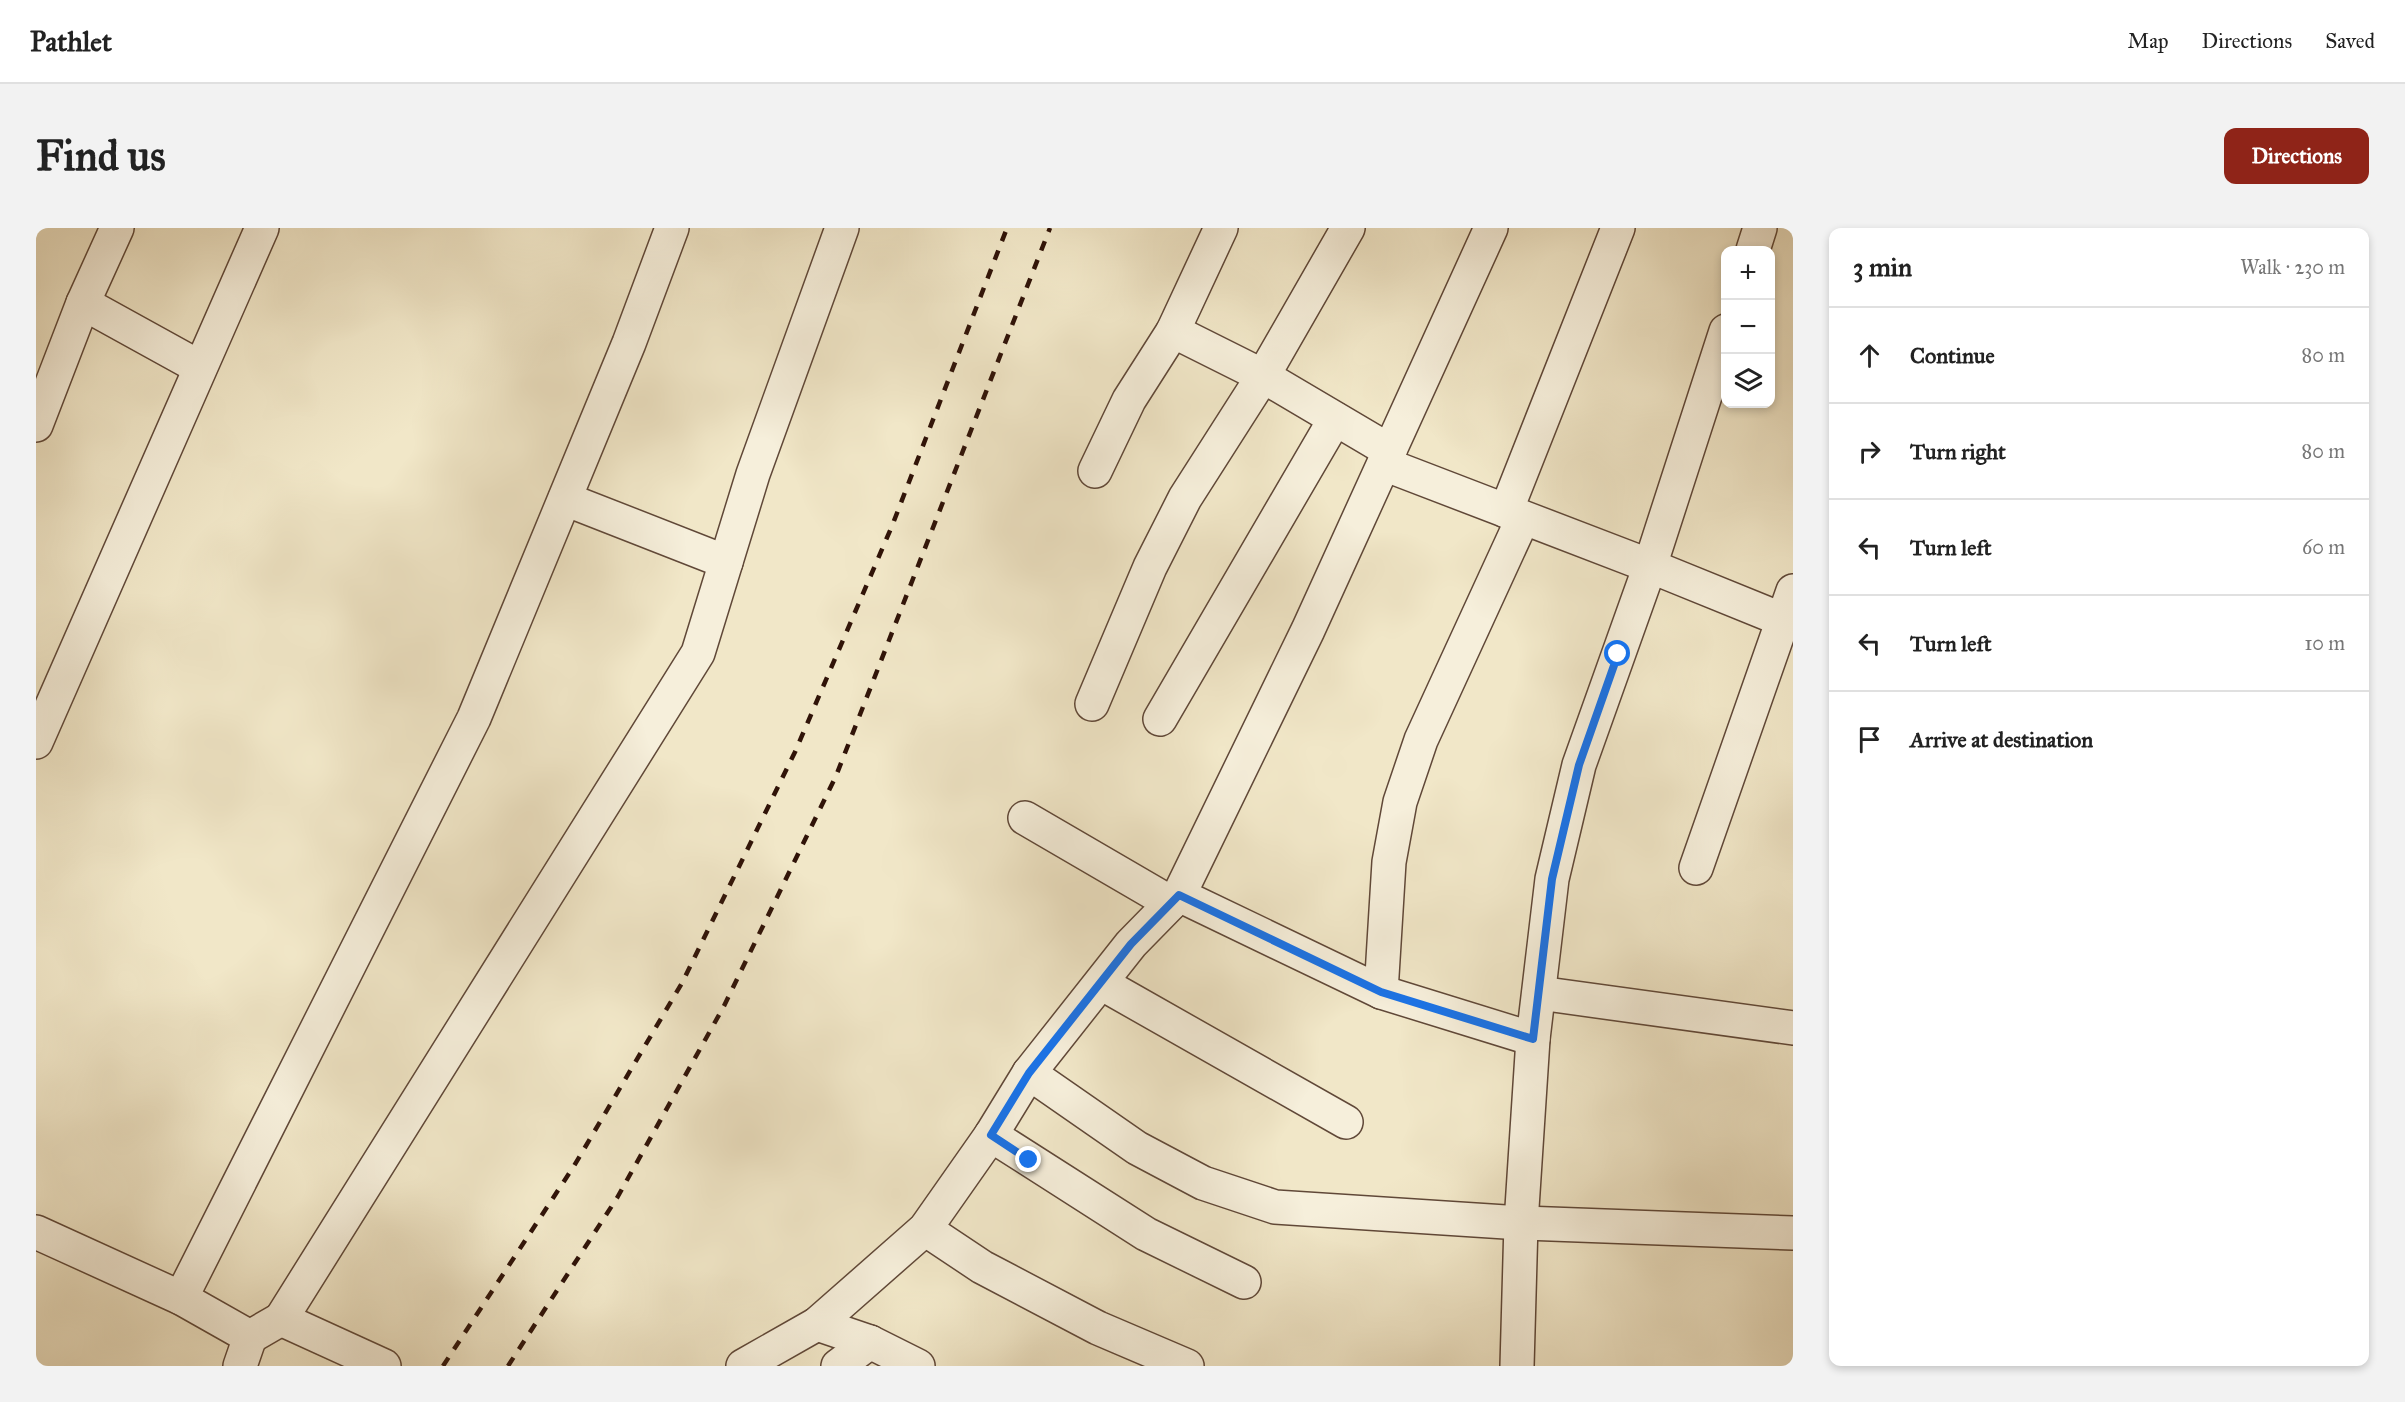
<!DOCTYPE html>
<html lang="en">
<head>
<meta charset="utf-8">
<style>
  :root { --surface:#fff; --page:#f2f2f2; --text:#222; --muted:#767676; --line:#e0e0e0; --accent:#8f2418 }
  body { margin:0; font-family:"IM FELL Great Primer",serif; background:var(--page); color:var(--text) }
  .controls { position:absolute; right:18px; top:18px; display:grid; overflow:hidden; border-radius:12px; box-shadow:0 3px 9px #0003 }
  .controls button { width:54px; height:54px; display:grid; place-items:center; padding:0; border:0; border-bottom:2px solid var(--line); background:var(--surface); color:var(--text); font:30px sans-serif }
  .stop { position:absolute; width:18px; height:18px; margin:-14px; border:4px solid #1a73e8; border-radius:50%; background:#fff }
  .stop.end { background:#1a73e8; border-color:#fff; box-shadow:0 2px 6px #0008 }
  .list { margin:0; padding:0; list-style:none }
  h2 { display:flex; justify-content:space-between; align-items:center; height:78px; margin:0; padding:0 24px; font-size:26px }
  h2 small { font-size:20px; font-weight:400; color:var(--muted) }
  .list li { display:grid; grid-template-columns:39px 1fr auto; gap:18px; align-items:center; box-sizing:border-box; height:96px; padding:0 24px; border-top:2px solid var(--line) }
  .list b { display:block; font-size:22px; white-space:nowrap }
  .list em { font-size:20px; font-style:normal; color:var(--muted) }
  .icon { flex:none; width:33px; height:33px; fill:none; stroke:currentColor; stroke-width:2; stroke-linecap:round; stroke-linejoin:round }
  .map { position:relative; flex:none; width:1757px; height:1138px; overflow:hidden; border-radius:12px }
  header { display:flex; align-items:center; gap:36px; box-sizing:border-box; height:84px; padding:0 30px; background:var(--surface); border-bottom:2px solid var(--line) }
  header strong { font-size:28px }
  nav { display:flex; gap:33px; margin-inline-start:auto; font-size:21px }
  .intro { display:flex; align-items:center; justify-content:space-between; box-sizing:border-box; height:144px; padding:0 36px }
  h1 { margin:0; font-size:42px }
  .button { padding:15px 27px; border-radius:12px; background:var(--accent); color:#fff; font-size:21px; font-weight:700 }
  main { display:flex; gap:36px; padding:0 36px }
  aside { flex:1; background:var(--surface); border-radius:12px; box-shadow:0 3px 9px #0003 }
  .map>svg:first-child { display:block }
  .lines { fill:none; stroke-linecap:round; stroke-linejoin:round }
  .minor-casing { stroke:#604838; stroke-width:36 }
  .minor { stroke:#f6efdb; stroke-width:33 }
  .rail { stroke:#301308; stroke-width:4.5; stroke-dasharray:10 10; stroke-linecap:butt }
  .route { stroke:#1a73e8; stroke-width:8 }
</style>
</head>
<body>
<header>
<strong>Pathlet</strong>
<nav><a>Map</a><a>Directions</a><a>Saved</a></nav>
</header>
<div class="intro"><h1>Find us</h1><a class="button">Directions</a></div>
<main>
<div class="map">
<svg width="1757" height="1138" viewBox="0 0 1757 1138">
  <rect width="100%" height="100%" fill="#f1e7c8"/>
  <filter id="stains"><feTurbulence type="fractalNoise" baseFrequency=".00333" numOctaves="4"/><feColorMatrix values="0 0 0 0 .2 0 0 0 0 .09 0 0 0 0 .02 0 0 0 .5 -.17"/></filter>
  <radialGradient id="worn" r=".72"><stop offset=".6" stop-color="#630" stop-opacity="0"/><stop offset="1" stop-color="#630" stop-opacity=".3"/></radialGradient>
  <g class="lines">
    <defs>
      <g id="minor">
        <polyline points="1717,22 1724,0"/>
        <polyline points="47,75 163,139"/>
        <polyline points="1137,103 1227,148 1354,223"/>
        <polyline points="0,197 47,75 81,0"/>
        <polyline points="1348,236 1614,338 1757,396"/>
        <polyline points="1059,243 1093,172 1137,103 1185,0"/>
        <polyline points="529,271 690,334"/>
        <polyline points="1470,283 1582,0"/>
        <polyline points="1056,476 1114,339 1149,270 1227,148 1312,0"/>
        <polyline points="1124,491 1299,191"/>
        <polyline points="0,514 226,0"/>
        <polyline points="989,590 1135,675"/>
        <polyline points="1660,640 1757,363"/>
        <polyline points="1143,667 1345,764 1497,811"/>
        <polyline points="1065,755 1310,894"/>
        <polyline points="1345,764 1353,634 1364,574 1385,512 1487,290"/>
        <polyline points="1503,765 1757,800"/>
        <polyline points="993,845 1101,920 1167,955 1239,979 1485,995 1757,1005"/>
        <polyline points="955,907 1110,1006 1208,1054"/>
        <polyline points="889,1001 946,1039 1062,1100 1151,1138"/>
        <polyline points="0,1004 145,1070 214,1109 245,1091 348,1138"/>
        <polyline points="145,1070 438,490 593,115 636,0"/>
        <polyline points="245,1091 662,425 717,246 806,0"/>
        <polyline points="781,1096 834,1114 882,1138"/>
        <polyline points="204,1138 214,1109"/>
        <polyline points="707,1138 781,1096 889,1001 955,907 993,845 1095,716 1143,667 1272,402 1455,0"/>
        <polyline points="802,1138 834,1114"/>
        <polyline points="1481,1138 1485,995 1497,811 1516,651 1543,537 1614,338 1690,103"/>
      </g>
    </defs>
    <use href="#minor" class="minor-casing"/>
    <use href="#minor" class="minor"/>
    <g class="rail">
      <polyline points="407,1138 538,938 646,755 759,524 856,298 971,0"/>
      <polyline points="472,1138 581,970 688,778 800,548 1014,0"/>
    </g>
  </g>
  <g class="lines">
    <polyline class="route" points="993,932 955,907 993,845 1095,716 1143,667 1345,764 1497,811 1516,651 1543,537 1582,426"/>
  </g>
  <rect width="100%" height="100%" filter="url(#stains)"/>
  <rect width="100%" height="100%" fill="url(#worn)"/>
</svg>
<div class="controls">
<button>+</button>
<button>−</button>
<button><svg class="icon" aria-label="layers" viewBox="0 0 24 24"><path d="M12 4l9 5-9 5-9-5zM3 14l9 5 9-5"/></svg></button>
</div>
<div class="stop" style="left:1582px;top:426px"></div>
<div class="stop end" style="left:993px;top:932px"></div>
</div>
<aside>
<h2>3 min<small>Walk · 230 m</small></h2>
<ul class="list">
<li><svg class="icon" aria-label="ahead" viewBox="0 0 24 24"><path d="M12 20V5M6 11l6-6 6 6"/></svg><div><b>Continue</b></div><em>80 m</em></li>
<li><svg class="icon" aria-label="right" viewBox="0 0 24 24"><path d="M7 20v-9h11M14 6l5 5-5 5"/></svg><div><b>Turn right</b></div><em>80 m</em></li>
<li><svg class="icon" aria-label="left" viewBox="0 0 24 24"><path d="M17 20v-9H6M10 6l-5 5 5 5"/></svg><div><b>Turn left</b></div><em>60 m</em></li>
<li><svg class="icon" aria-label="left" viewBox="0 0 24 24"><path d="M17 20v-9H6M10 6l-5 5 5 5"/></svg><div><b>Turn left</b></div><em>10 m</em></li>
<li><svg class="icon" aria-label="arrive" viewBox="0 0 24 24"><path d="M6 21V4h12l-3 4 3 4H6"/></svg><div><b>Arrive at destination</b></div></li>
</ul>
</aside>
</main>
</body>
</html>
